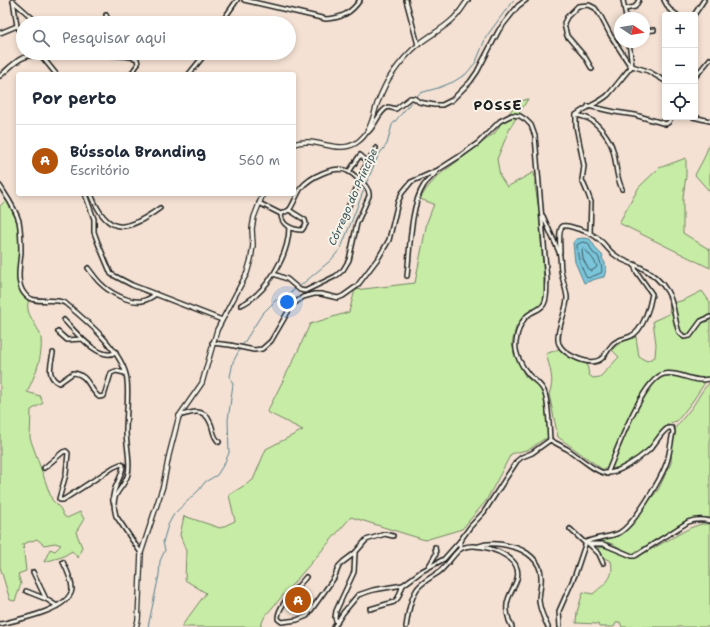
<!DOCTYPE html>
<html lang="pt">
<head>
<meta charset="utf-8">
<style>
  :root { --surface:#fff; --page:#f6f6f7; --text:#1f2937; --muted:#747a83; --line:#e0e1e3; --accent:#b45309 }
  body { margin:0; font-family:"Shantell Sans",sans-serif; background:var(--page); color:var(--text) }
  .controls { position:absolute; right:12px; top:12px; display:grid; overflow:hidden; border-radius:4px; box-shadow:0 2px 6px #0003 }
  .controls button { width:36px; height:36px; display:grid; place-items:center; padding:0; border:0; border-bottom:1px solid var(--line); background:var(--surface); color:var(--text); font:20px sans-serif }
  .compass { position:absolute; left:614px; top:12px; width:36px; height:36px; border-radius:50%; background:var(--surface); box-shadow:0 2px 6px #0003; rotate:102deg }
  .you { position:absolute; left:287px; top:302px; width:14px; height:14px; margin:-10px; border:3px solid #fff; border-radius:50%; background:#1a73e8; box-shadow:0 0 0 6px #1a73e833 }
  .badge { display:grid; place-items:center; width:26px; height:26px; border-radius:50%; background:var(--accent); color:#fff; font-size:13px; font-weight:700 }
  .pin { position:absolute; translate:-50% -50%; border:2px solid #fff; box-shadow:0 1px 4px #0006 }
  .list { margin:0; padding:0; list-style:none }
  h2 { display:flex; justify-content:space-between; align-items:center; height:52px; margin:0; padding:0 16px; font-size:17px }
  h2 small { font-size:13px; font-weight:400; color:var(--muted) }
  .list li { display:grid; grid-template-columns:26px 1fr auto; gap:12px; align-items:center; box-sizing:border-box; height:72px; padding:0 16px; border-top:1px solid var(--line) }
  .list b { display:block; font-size:15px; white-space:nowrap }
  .list p { margin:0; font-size:13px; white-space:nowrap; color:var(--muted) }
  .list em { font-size:13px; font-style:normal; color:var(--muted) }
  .icon { flex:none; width:22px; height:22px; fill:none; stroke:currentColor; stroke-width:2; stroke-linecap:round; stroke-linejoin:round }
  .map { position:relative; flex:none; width:710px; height:627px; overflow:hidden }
  .search { position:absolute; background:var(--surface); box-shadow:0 2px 6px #0003; left:16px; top:16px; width:280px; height:44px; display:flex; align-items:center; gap:10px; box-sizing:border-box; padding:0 14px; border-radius:22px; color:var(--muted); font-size:15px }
  .panel { position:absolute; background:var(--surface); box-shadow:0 2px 6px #0003; left:16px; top:72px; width:280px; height:124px; border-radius:4px }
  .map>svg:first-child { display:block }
  .green { fill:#c7eca6; stroke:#728461 }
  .water { fill:#7ac5da; stroke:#54818e }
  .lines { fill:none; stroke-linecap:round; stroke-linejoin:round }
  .shore { stroke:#426068; stroke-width:1 }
  .stream { stroke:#54818e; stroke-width:1 }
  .minor-casing { stroke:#1c1c1c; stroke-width:6 }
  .tertiary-casing { stroke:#1c1c1c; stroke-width:6 }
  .minor { stroke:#f7f3e8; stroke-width:3 }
  .tertiary { stroke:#f7f3e8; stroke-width:3.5 }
  .labels { text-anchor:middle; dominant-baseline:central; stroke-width:4; stroke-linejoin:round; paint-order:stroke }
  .water-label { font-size:11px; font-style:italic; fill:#3d575e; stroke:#f7f3e8 }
  .district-label { font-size:14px; font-weight:bold; letter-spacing:1px; fill:#1c1c1c; stroke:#f7f3e8 }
</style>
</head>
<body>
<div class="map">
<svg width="710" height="627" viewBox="0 0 710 627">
  <rect width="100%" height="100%" fill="#f4e1d3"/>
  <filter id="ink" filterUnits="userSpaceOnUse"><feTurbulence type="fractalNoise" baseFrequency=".025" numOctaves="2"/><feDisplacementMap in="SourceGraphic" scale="8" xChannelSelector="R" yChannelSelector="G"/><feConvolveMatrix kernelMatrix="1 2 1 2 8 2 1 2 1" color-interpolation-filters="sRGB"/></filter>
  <g filter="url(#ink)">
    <g class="green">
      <polygon points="528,99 510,128 497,159 500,176 507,187 534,172 535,186 539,209 545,297 542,305 526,313 516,327 512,344 517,360 525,376 539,387 544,396 549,439 544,439 530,449 511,454 486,501 462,529 425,540 351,517 265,616 260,627 181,627 206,593 185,580 186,551 180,535 184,516 220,528 235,521 229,495 253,480 266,449 303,430 267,412 298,351 310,324 349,312 355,290 415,283 427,222 434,204 420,199 427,188 439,175 495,133 501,123 518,102"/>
      <polygon points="710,142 710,192 695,175 704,158"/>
      <polygon points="686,158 686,176 683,197 683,233 710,250 710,268 619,223 639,187 659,168"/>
      <path d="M8,198C11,208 17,219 19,230C25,257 7,276 29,300C23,314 39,325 41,338C43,358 35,375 27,392L40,396L43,403L31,410L30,438L52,500L60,508L64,516L67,518L80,512L84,519L76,532L82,547L78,558L72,551L62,557L44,562L50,549L55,551L61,545L55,543L44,545L37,539L23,544L26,571L18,574L21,584L15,601L10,600L0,567V206Z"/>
      <path d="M702,291L710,302V375L692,402L677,421C662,424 661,433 652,444C646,451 630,463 621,466C616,469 608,469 602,469L558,437L549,394C555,381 550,368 546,354L561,348L572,358L587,364L589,375L593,378L600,377L619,357L612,350C619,342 626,340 636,337L639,357L647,361L655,357L656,344L653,321L669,314L670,304L684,300Z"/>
      <polygon points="710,382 710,518 689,519 632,554 610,543 596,541 622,534 658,490 671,463 672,442 676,427 693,406 703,390"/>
      <path d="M701,524H710V627H622L620,622L616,623L614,627H599L598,624L576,623L577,612L583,592L593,594C605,583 615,579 611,561L604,558L598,547L615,549L633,558L639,556L690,528Z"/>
    </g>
    <path class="water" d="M583,238L590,239L597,250L603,256L602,258L605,263L606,270L604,277C597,278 591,281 584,283L575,262L573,243L576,239Z"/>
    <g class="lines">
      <g class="shore">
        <path d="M583,242L588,243L593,253L598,256L601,264L602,270L601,273L588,278L586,277C581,266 577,257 577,245Z"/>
        <polygon points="584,248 593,259 597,266 596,268 591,271 589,270 583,259 582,250"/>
      </g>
      <g class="stream">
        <polyline points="416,97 420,93 438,88 453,82 466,74 476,62 486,37 511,3 514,0"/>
        <polyline points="366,184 378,156 387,144 392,125 413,100"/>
        <polyline points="299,287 331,260 341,248 365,187"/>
        <polyline points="242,346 262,314 275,301 296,289"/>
        <polyline points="148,627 159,575 160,561 165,550 163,542 168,525 174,514 199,490 205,482 217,475 224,464 229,453 228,420 233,384 230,377 233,362 240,349"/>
      </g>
      <defs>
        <g id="minor">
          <polyline points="13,0 17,26 23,35"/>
          <path d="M244,0L326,19C342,18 351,13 360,0"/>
          <polyline points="406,0 418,45"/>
          <polyline points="623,0 626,18"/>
          <polyline points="664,0 669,9 677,15"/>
          <polyline points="13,1 38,23"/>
          <polyline points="625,9 635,7 639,0"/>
          <polyline points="106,15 110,23"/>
          <polyline points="694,15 704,0"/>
          <polyline points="221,23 237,0"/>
          <polyline points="644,31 654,30"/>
          <polyline points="0,33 17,26"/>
          <polyline points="39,53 56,74"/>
          <path d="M103,53C114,58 128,54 137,59L138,64L131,74"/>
          <polyline points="632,66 648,71 665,81"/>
          <polyline points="592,69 585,57 567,36 565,28 564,23 567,17 578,6 589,5 595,8 600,15 611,36 631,67"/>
          <polyline points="189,74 206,53"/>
          <path d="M0,76C13,65 22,52 41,56"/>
          <polyline points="695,77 710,59"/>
          <polyline points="588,106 615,112 635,115 666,124 669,122 671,117"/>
          <path d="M576,115C581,116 586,117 591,120C600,126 610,139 613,150C617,164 615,174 622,189"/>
          <polyline points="693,117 710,121"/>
          <path d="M368,132C376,125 378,112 388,107L396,109L410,98H414L419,102L434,105H442L452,100L470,82L477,72L499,30L518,6L526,0"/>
          <polyline points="349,172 360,155 368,162"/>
          <polyline points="358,179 376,148"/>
          <path d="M0,186C7,197 15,208 19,221C21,231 21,242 21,252C20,266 14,288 29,298C40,304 54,297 65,303C86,320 124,352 127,380C129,397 126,414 126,431C126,444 131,462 128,474C123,492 109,491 116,516L141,553"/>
          <polyline points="85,194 94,219 94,232 98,243 111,274 132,285 222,320"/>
          <path d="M91,194C108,238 128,231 160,208"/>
          <path d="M259,203L281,214C284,212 288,211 289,210C292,208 298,192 301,188C310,177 334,165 348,171C352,173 355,176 358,179C364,184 370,189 369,196L357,223L349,260L343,270L336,276L305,291L300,290L287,279L274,274"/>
          <path d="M281,214C281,225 292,230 302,230L306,224L305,220L289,210"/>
          <path d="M543,216C548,228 554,240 559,252C561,257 560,264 561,270C562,279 566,288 567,297C568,309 554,334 559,344C564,355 590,367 601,359C606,355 608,349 612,345C617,339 625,339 631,336C643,331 650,306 652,294L636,271L634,264"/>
          <polyline points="343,219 360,180"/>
          <path d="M590,233L591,202L588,194L582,180L584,166L576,126V115C586,107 599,103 608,95C616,86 624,75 632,66L629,42"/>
          <path d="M560,252C560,246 558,228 563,226C567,225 572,227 575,228C586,231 594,234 602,242C606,246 610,252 615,255C622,261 631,263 640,267C650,272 661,281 667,291C675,304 674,319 679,332L684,337L690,336L701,321L710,317"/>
          <path d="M88,268C92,273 95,278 100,283C109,292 128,303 142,301C147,300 152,297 156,294"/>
          <path d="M407,276C410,251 410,206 424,185C428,180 433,176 437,171"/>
          <path d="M241,305C267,293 289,255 289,227"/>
          <path d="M64,320C74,330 100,363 116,352"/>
          <polyline points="58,332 67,340 82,339"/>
          <path d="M212,343L230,345L254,350L262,349L271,341L292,305L303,297L314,294H321L338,298L343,296L357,286L379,257L389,240L398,202L402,193L411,182L438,170L460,156L478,143L500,121L512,115L520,116L526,120L531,125L535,136L547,280C546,287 548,297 544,304C541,309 536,310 531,313C522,318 517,331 516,342C514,353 522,367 529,375C534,380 541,384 544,391C549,402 549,427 550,440"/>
          <path d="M53,353C51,364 46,377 59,383L73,373C88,374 89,389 99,397L104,396L111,373L116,371L125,373"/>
          <path d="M179,416C191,412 204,407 210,422C214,429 212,436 219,442"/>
          <path d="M44,468L63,452L66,451L68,453L66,474L59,499L60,500H63L114,467L121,464L123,465C123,478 111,488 113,502"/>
          <path d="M607,474C616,453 642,379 664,374C676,371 689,380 701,380C704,380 707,379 710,379"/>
          <polyline points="570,529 585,543"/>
          <polyline points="589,544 599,554 603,563"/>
          <path d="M479,546C490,542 502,544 513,547C526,550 541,561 541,576C542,584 539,592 539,601C540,610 544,619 548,627"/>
          <path d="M460,549V541L470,527L484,512L517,461L522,457L532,453L550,440C556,443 561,446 567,449C577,455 595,472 605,473C616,475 640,458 648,451C656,444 659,434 668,428H672L673,432C671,441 670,452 667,462C661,479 634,525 619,533C608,538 596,537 586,542L589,544H603L632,556H635L688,522C695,519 702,519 710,521"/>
          <polyline points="355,553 366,540 385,534 393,536"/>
          <polyline points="429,566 436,554 435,547"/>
          <polyline points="33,572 46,599 57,606"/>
          <path d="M306,577C298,587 277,606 278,619L282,622L297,620L307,616L334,578L339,566L343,562L355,553L354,572L336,611L335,618L337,623"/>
          <polyline points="26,591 46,599"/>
          <polyline points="370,609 394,602 398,598 403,585"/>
          <path d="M0,624C17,620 70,610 72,589C72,580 67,570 63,562"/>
          <polyline points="334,627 343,613 358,595 373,590 403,585 422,571 444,559 460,541"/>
          <path d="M406,627C408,614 410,600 417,589C422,582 432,577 439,572C447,566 452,556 459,550C472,539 510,552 516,566C522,578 511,589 508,600C505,608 508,620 512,627"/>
          <polyline points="560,627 559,611 575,575 586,542"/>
        </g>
        <g id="tertiary">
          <path d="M294,144C315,136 336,155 356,143C370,134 373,118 377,104C381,94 386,82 392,74C399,64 409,52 419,44C430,35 443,29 453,19C459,14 463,6 468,0"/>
          <polyline points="136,627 138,620 141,553 163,486 169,455 179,416 202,383 217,330 247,273 251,259 253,245 252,229 254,217 263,194"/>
        </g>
      </defs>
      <use href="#minor" class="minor-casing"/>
      <use href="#tertiary" class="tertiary-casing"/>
      <use href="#minor" class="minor"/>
      <use href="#tertiary" class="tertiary"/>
    </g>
  </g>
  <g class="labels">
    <g class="water-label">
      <text transform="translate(353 197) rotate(-66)">Córrego do Príncipe</text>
    </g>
    <g class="district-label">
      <text x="498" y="105">POSSE</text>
    </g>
  </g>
</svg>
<div class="controls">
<button>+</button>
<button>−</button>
<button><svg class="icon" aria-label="locate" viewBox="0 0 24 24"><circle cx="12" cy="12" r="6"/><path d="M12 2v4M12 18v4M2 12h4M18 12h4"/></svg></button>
</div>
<svg class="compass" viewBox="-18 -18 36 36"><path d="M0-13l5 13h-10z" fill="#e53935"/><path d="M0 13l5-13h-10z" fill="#747a83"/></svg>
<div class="you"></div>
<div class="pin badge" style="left:298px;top:600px">A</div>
<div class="search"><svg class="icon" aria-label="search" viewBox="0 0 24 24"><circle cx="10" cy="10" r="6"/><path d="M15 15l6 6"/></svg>Pesquisar aqui</div>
<section class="panel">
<h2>Por perto<small></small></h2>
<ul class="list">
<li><span class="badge">A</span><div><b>Bússola Branding</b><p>Escritório</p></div><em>560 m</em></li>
</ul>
</section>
</div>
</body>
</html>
